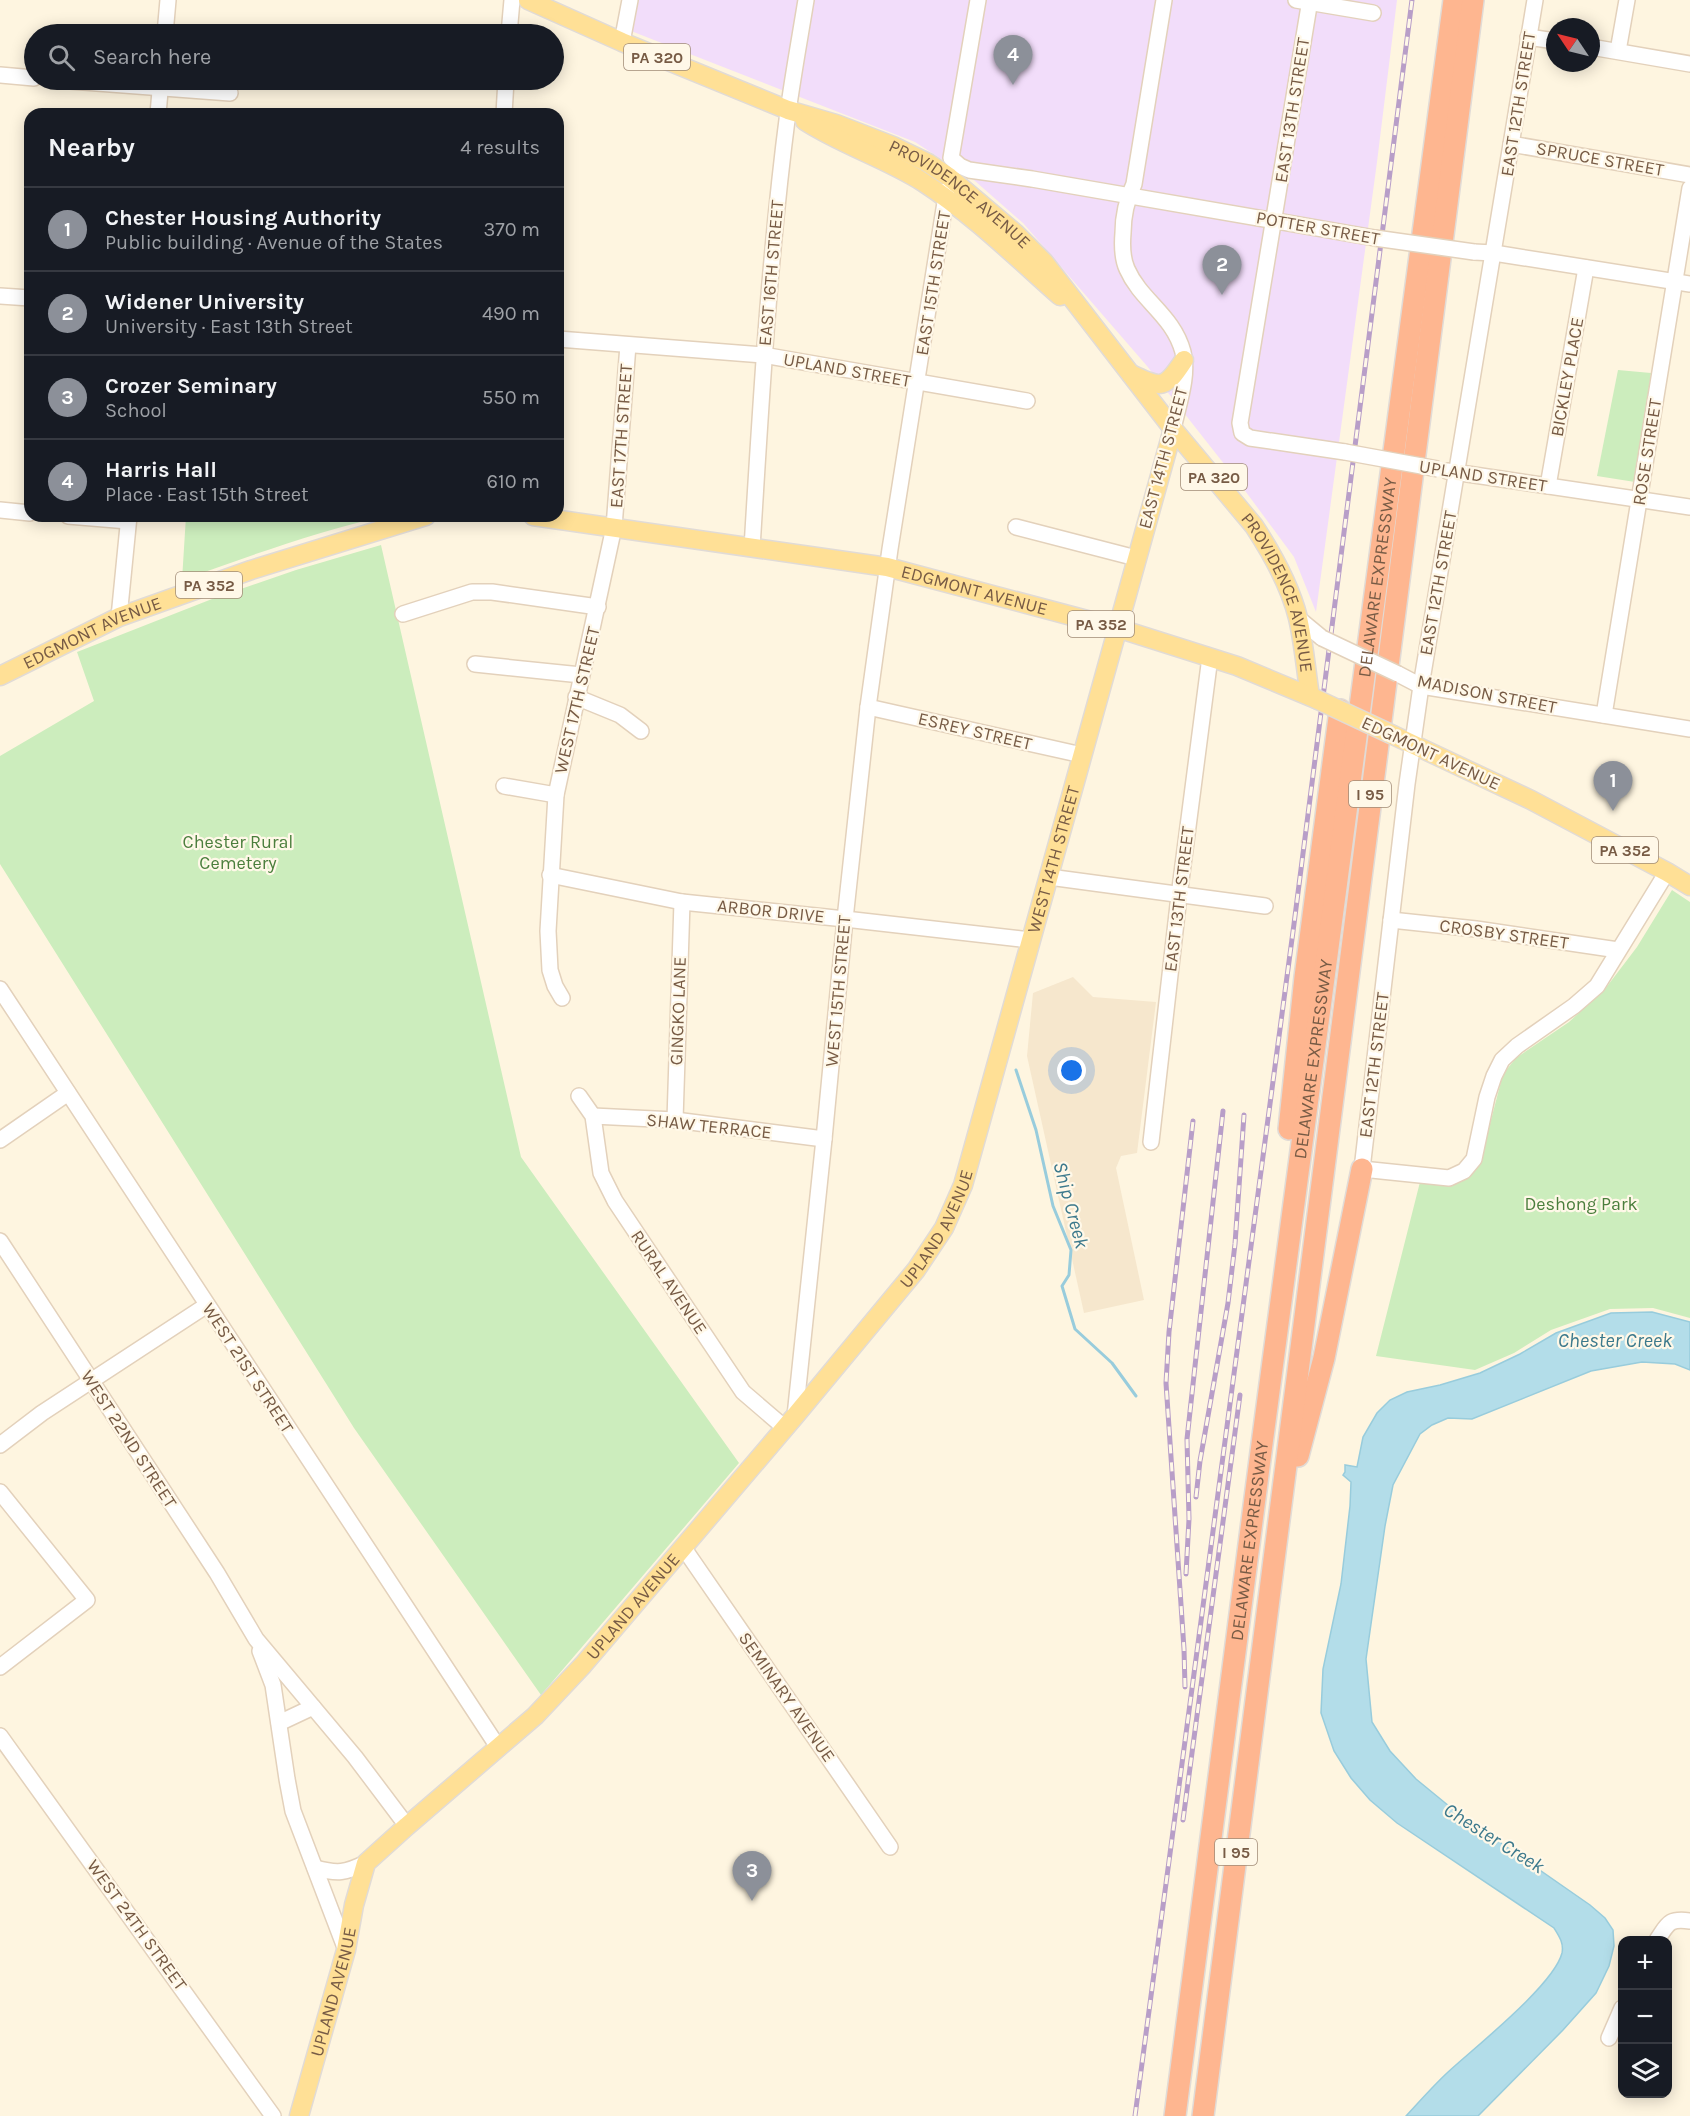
<!DOCTYPE html>
<html lang="en">
<head>
<meta charset="utf-8">
<style>
  :root { --surface:#171b24; --page:#20242c; --text:#f1f3f6; --muted:#9ea1a6; --line:#363941; --accent:#8c9099 }
  body { margin:0; font-family:Karla,sans-serif; background:var(--page); color:var(--text) }
  .controls { position:absolute; right:18px; bottom:18px; display:grid; overflow:hidden; border-radius:12px; box-shadow:0 3px 15px #0003 }
  .controls button { width:54px; height:54px; display:grid; place-items:center; padding:0; border:0; border-bottom:2px solid var(--line); background:var(--surface); color:var(--text); font:30px sans-serif }
  .compass { position:absolute; left:1546px; top:18px; width:54px; height:54px; border-radius:50%; background:var(--surface); box-shadow:0 3px 15px #0003; rotate:305deg }
  .you { position:absolute; left:1072px; top:1071px; width:21px; height:21px; margin:-15px; border:4px solid #fff; border-radius:50%; background:#1a73e8; box-shadow:0 0 0 9px #1a73e833 }
  .badge { display:grid; place-items:center; width:39px; height:39px; border-radius:50%; background:var(--accent); color:#fff; font-size:20px; font-weight:700 }
  .pin { position:absolute; translate:-50% -50px; filter:drop-shadow(0 2px 3px #0008) }
  .pin::after { content:''; position:absolute; top:32px; width:21px; height:18px; background:inherit; clip-path:polygon(0 0,100% 0,50% 100%) }
  .list { margin:0; padding:0; list-style:none }
  h2 { display:flex; justify-content:space-between; align-items:center; height:78px; margin:0; padding:0 24px; font-size:26px }
  h2 small { font-size:20px; font-weight:400; color:var(--muted) }
  .list li { display:grid; grid-template-columns:39px 1fr auto; gap:18px; align-items:center; box-sizing:border-box; height:84px; padding:0 24px; border-top:2px solid var(--line) }
  .list b { display:block; font-size:22px; white-space:nowrap }
  .list p { margin:0; font-size:20px; white-space:nowrap; color:var(--muted) }
  .list em { font-size:20px; font-style:normal; color:var(--muted) }
  .icon { flex:none; width:33px; height:33px; fill:none; stroke:currentColor; stroke-width:2; stroke-linecap:round; stroke-linejoin:round }
  .map { position:relative; flex:none; width:1690px; height:2116px; overflow:hidden }
  .search { position:absolute; background:var(--surface); box-shadow:0 3px 15px #0003; left:24px; top:24px; width:540px; height:66px; display:flex; align-items:center; gap:15px; box-sizing:border-box; padding:0 21px; border-radius:33px; color:var(--muted); font-size:22px }
  .panel { position:absolute; background:var(--surface); box-shadow:0 3px 15px #0003; left:24px; top:108px; width:540px; height:414px; border-radius:18px }
  .map>svg:first-child { display:block }
  .residential { fill:#f6e7cd }
  .education { fill:#f2ddfa }
  .green { fill:#ccedbd }
  .water { fill:#b3dde9; stroke:#98ccdc; stroke-width:1.5 }
  .lines { fill:none; stroke-linecap:round; stroke-linejoin:round }
  .stream { stroke:#98ccdc; stroke-width:3 }
  .minor-casing { stroke:#e3d1bb; stroke-width:18 }
  .major-casing { stroke:#e1dbd6; stroke-width:21 }
  .highway-casing { stroke:#e1dbd6; stroke-width:24 }
  .minor { stroke:#fff; stroke-width:15 }
  .major { stroke:#ffe096; stroke-width:18 }
  .highway { stroke:#feb690; stroke-width:21 }
  .rail-casing { stroke:#b89ec8; stroke-width:5 }
  .rail { stroke:#fff8e8; stroke-width:3; stroke-dasharray:9; stroke-linecap:butt }
  .minor-bridge-casing { stroke:#e3d1bb; stroke-width:18; stroke-linecap:butt }
  .major-bridge-casing { stroke:#e1dbd6; stroke-width:21; stroke-linecap:butt }
  .minor-bridge { stroke:#fff; stroke-width:15 }
  .major-bridge { stroke:#ffe096; stroke-width:18 }
  .labels { text-anchor:middle; dominant-baseline:central; stroke-width:4.5; stroke-linejoin:round; paint-order:stroke }
  .shield { fill:#fff8e8; stroke:#a08a76; stroke-width:1.5 }
  .shield-label { font-size:16px; font-weight:bold; fill:#775b45 }
  .street-label { font-size:18px; fill:#775b45; stroke:#fff8e8 }
  .park-label { font-size:18px; fill:#4a7e3c; stroke:#fff8e8 }
  .water-label { font-size:20px; font-style:italic; fill:#3c798c; stroke:#fff8e8 }
</style>
</head>
<body>
<div class="map">
<svg width="1690" height="2116" viewBox="0 0 1690 2116">
  <rect width="100%" height="100%" fill="#fef5e0"/>
  <polygon class="residential" points="1073,977 1093,997 1156,1002 1137,1153 1121,1156 1116,1168 1144,1300 1084,1313 1027,1056 1033,993"/>
  <polygon class="education" points="637,0 1397,0 1377,162 1316,612 1294,557 1243,488 1147,366 1023,223 975,181 915,142 631,31"/>
  <g class="green">
    <polygon points="1618,370 1651,373 1635,482 1597,476"/>
    <path d="M186,516H385C316,532 249,556 182,580Z"/>
    <polygon points="381,545 521,1157 739,1463 541,1695 354,1428 0,864 0,756 94,701 77,652 212,599 296,570"/>
    <polygon points="1672,890 1690,902 1690,1318 1653,1308 1610,1309 1551,1330 1514,1353 1475,1370 1376,1356 1420,1182 1453,1185 1471,1175 1480,1162 1503,1074 1516,1058 1569,1022 1605,989 1637,947"/>
  </g>
  <path class="water" d="M1652,1312L1690,1322V1370L1675,1364L1642,1362L1591,1371L1472,1419L1448,1418L1432,1425L1420,1434L1393,1485L1385,1526L1366,1659L1372,1722L1390,1751L1416,1779L1455,1811L1590,1905L1605,1918L1613,1930L1614,1946L1609,1966L1596,1993L1563,2030L1478,2116H1406C1419,2102 1433,2086 1447,2073C1474,2048 1554,1985 1562,1953C1564,1943 1559,1936 1554,1928L1397,1823L1370,1800L1351,1778L1334,1751L1321,1713L1323,1669L1341,1584L1350,1506L1351,1482L1343,1475L1345,1472V1465L1357,1467L1363,1437L1377,1413L1390,1400L1407,1392L1440,1385L1480,1373L1520,1354L1556,1333L1611,1313Z"/>
  <g class="lines">
    <polyline class="stream" points="1016,1070 1036,1130 1053,1206 1071,1250 1069,1275 1062,1286 1075,1329 1112,1363 1136,1396"/>
    <defs>
      <g id="minor">
        <polyline points="978,0 951,158 960,166 969,170 1032,179 1375,238"/>
        <path d="M1164,0L1134,184C1127,199 1123,217 1123,233C1122,245 1122,258 1127,269C1141,301 1173,315 1183,352C1189,376 1178,405 1173,429"/>
        <polyline points="1296,0 1373,13"/>
        <polyline points="1310,0 1240,423 1242,433 1250,438 1345,452"/>
        <polyline points="1535,0 1421,686 1407,784 1362,1169 1449,1178 1464,1171 1474,1159 1487,1097 1494,1076 1502,1060 1517,1046 1574,1006 1597,986 1667,872"/>
        <polyline points="165,34 168,0"/>
        <polyline points="509,34 512,0"/>
        <polyline points="1528,37 1555,41"/>
        <polyline points="622,42 630,0"/>
        <polyline points="1591,47 1690,64"/>
        <polyline points="1618,51 1627,0"/>
        <polyline points="0,75 34,78"/>
        <polyline points="57,80 230,93"/>
        <polyline points="158,114 161,80"/>
        <polyline points="504,114 506,80"/>
        <polyline points="1511,144 1690,175"/>
        <polyline points="1474,252 1494,253 1690,284"/>
        <polyline points="0,296 30,298"/>
        <polyline points="558,339 763,355 1027,401"/>
        <polyline points="1447,471 1690,507"/>
        <polyline points="1548,486 1586,268"/>
        <polyline points="0,510 30,513"/>
        <polyline points="68,516 128,521"/>
        <polyline points="1016,527 1136,558"/>
        <path d="M752,548C761,402 769,257 788,112C793,75 800,37 806,0"/>
        <polyline points="403,614 472,592 492,592 598,607"/>
        <polyline points="119,617 129,516"/>
        <polyline points="1299,619 1322,638"/>
        <polyline points="475,664 581,675"/>
        <polyline points="1398,674 1421,686 1690,729"/>
        <polyline points="576,697 620,715 641,731"/>
        <polyline points="868,707 1082,755"/>
        <polyline points="1604,715 1690,188"/>
        <polyline points="504,786 556,795"/>
        <polyline points="550,875 682,902 845,919 1030,940"/>
        <polyline points="1049,877 1265,906"/>
        <polyline points="1391,920 1476,929 1618,950"/>
        <polyline points="0,989 498,1747"/>
        <polyline points="562,998 555,986 550,970 548,931 556,795 614,527 628,345"/>
        <polyline points="579,1096 593,1116 601,1173 615,1201 743,1392 785,1428"/>
        <polyline points="593,1116 675,1120 824,1139"/>
        <polyline points="675,1120 682,902"/>
        <polyline points="0,1140 68,1093"/>
        <polyline points="1151,1142 1179,896 1210,657"/>
        <polyline points="0,1241 217,1573 256,1639 355,1757 407,1826"/>
        <polyline points="795,1416 824,1139 845,919 868,707 890,549 947,190"/>
        <polyline points="0,1445 42,1413 207,1305"/>
        <polyline points="0,1492 87,1600 0,1667"/>
        <polyline points="683,1547 890,1847"/>
        <polyline points="260,1651 273,1685 287,1779 293,1811 346,1950"/>
        <polyline points="279,1723 313,1707"/>
        <polyline points="0,1736 273,2116"/>
        <path d="M315,1868C338,1874 345,1873 366,1863"/>
        <path d="M1657,1940C1668,1924 1668,1918 1690,1921"/>
        <polyline points="1609,2038 1622,2008"/>
      </g>
      <g id="major">
        <path id="s1" d="M528,0L622,42L788,110L836,124L893,146L928,163L949,177L1015,233L1044,262L1173,429L1254,526C1273,555 1290,585 1298,618C1304,644 1306,671 1310,696"/>
        <path d="M805,121C842,145 885,158 923,182C972,214 1016,257 1060,296"/>
        <path d="M1131,374C1162,389 1165,389 1184,360"/>
        <path id="s2" d="M533,516L887,567L1117,628L1237,666L1316,699"/>
        <path id="s3" d="M0,676L119,617L251,570L426,516"/>
        <polyline points="1393,735 1531,800 1667,872 1690,886"/>
        <path id="s4" d="M299,2116L346,1950L354,1905L366,1863L407,1826L535,1716L583,1665L795,1416L916,1270L944,1228L963,1185L1173,429"/>
      </g>
      <g id="highway">
        <polyline points="1289,1129 1305,977 1340,710"/>
        <polyline points="1298,1456 1324,1358 1362,1169"/>
        <path id="s5" d="M1175,2116L1262,1444L1454,0"/>
        <polyline points="1203,2116 1473,0"/>
      </g>
    </defs>
    <use href="#minor" class="minor-casing"/>
    <use href="#major" class="major-casing"/>
    <use href="#highway" class="highway-casing"/>
    <use href="#minor" class="minor"/>
    <use href="#major" class="major"/>
    <use href="#highway" class="highway"/>
    <defs>
      <g id="rail">
        <polyline points="1196,1497 1200,1461 1228,1303 1235,1244 1244,1115"/>
        <polyline points="1186,1574 1189,1519 1187,1439 1223,1111"/>
        <polyline points="1185,1687 1184,1649 1166,1383 1169,1332 1193,1121"/>
        <polyline points="1183,1820 1240,1395"/>
        <polyline points="1135,2116 1294,924 1412,0"/>
      </g>
    </defs>
    <use href="#rail" class="rail-casing"/>
    <use href="#rail" class="rail"/>
    <defs>
      <g id="minor-bridge">
        <polyline points="1375,238 1474,252"/>
        <polyline points="1345,452 1438,469"/>
        <polyline points="1322,638 1398,674"/>
      </g>
      <polyline id="major-bridge" points="1316,699 1393,735"/>
    </defs>
    <use href="#minor-bridge" class="minor-bridge-casing"/>
    <use href="#major-bridge" class="major-bridge-casing"/>
    <use href="#minor-bridge" class="minor-bridge"/>
    <use href="#major-bridge" class="major-bridge"/>
  </g>
  <g class="labels">
    <g class="shield">
      <rect x="624" y="44" width="66" height="26" rx="4.5"/>
      <rect x="1181" y="464" width="66" height="26" rx="4.5"/>
      <rect x="176" y="572" width="66" height="26" rx="4.5"/>
      <rect x="1068" y="611" width="66" height="26" rx="4.5"/>
      <rect x="1349" y="781" width="42" height="26" rx="4.5"/>
      <rect x="1592" y="837" width="66" height="26" rx="4.5"/>
      <rect x="1215" y="1839" width="42" height="26" rx="4.5"/>
    </g>
    <g class="shield-label">
      <text x="657" y="57">PA 320</text>
      <text x="1214" y="477">PA 320</text>
      <text x="209" y="585">PA 352</text>
      <text x="1101" y="624">PA 352</text>
      <text x="1370" y="794">I 95</text>
      <text x="1625" y="850">PA 352</text>
      <text x="1236" y="1852">I 95</text>
    </g>
    <g class="street-label">
      <text transform="translate(1518 104) rotate(-81)">EAST 12TH STREET</text>
      <text transform="translate(1292 110) rotate(-81)">EAST 13TH STREET</text>
      <text transform="translate(1600 159) rotate(10)">SPRUCE STREET</text>
      <text stroke="none"><textPath href="#s1" startOffset="476">PROVIDENCE AVENUE</textPath></text>
      <text transform="translate(1318 228) rotate(10)">POTTER STREET</text>
      <text transform="translate(771 273) rotate(-85)">EAST 16TH STREET</text>
      <text transform="translate(933 283) rotate(-81)">EAST 15TH STREET</text>
      <text transform="translate(847 370) rotate(10)">UPLAND STREET</text>
      <text transform="translate(1567 377) rotate(-80)">BICKLEY PLACE</text>
      <text transform="translate(621 436) rotate(-86)">EAST 17TH STREET</text>
      <text transform="translate(1647 452) rotate(-81)">ROSE STREET</text>
      <text transform="translate(1163 458) rotate(-75)">EAST 14TH STREET</text>
      <text transform="translate(1483 476) rotate(9)">UPLAND STREET</text>
      <text stroke="none"><textPath href="#s5" startOffset="1552">DELAWARE EXPRESSWAY</textPath></text>
      <text transform="translate(1438 583) rotate(-80)">EAST 12TH STREET</text>
      <text stroke="none"><textPath href="#s2" startOffset="448">EDGMONT AVENUE</textPath></text>
      <text stroke="none"><textPath href="#s1" startOffset="994">PROVIDENCE AVENUE</textPath></text>
      <text stroke="none"><textPath href="#s3" startOffset="102">EDGMONT AVENUE</textPath></text>
      <text transform="translate(1487 694) rotate(11)">MADISON STREET</text>
      <text transform="translate(577 700) rotate(-77)">WEST 17TH STREET</text>
      <text transform="translate(975 731) rotate(13)">ESREY STREET</text>
      <text transform="translate(1431 753) rotate(25)">EDGMONT AVENUE</text>
      <text stroke="none"><textPath href="#s4" startOffset="1508">WEST 14TH STREET</textPath></text>
      <text transform="translate(1179 899) rotate(-83)">EAST 13TH STREET</text>
      <text transform="translate(771 911) rotate(6)">ARBOR DRIVE</text>
      <text transform="translate(1504 934) rotate(8)">CROSBY STREET</text>
      <text transform="translate(838 991) rotate(-85)">WEST 15TH STREET</text>
      <text transform="translate(678 1011) rotate(-88)">GINGKO LANE</text>
      <text stroke="none"><textPath href="#s5" startOffset="1066">DELAWARE EXPRESSWAY</textPath></text>
      <text transform="translate(1374 1065) rotate(-83)">EAST 12TH STREET</text>
      <text transform="translate(709 1126) rotate(6)">SHAW TERRACE</text>
      <text stroke="none"><textPath href="#s4" startOffset="1119">UPLAND AVENUE</textPath></text>
      <text transform="translate(669 1282) rotate(56)">RURAL AVENUE</text>
      <text transform="translate(248 1368) rotate(57)">WEST 21ST STREET</text>
      <text transform="translate(129 1439) rotate(57)">WEST 22ND STREET</text>
      <text stroke="none"><textPath href="#s5" startOffset="580">DELAWARE EXPRESSWAY</textPath></text>
      <text stroke="none"><textPath href="#s4" startOffset="633">UPLAND AVENUE</textPath></text>
      <text transform="translate(787 1697) rotate(55)">SEMINARY AVENUE</text>
      <text transform="translate(137 1925) rotate(54)">WEST 24TH STREET</text>
      <text stroke="none"><textPath href="#s4" startOffset="129">UPLAND AVENUE</textPath></text>
    </g>
    <g class="park-label">
      <text x="238" y="842">Chester Rural<tspan x="238" dy="21">Cemetery</tspan></text>
      <text x="1581" y="1204">Deshong Park</text>
    </g>
    <g class="water-label">
      <text transform="translate(1071 1205) rotate(75)">Ship Creek</text>
      <text x="1615" y="1340">Chester Creek</text>
      <text transform="translate(1494 1838) rotate(32)">Chester Creek</text>
    </g>
  </g>
</svg>
<div class="controls">
<button>+</button>
<button>−</button>
<button><svg class="icon" aria-label="layers" viewBox="0 0 24 24"><path d="M12 4l9 5-9 5-9-5zM3 14l9 5 9-5"/></svg></button>
</div>
<svg class="compass" viewBox="-18 -18 36 36"><path d="M0-13l5 13h-10z" fill="#e53935"/><path d="M0 13l5-13h-10z" fill="#9ea1a6"/></svg>
<div class="you"></div>
<div class="pin badge" style="left:1613px;top:811px">1</div>
<div class="pin badge" style="left:1222px;top:295px">2</div>
<div class="pin badge" style="left:752px;top:1901px">3</div>
<div class="pin badge" style="left:1013px;top:85px">4</div>
<div class="search"><svg class="icon" aria-label="search" viewBox="0 0 24 24"><circle cx="10" cy="10" r="6"/><path d="M15 15l6 6"/></svg>Search here</div>
<section class="panel">
<h2>Nearby<small>4 results</small></h2>
<ul class="list">
<li><span class="badge">1</span><div><b>Chester Housing Authority</b><p>Public building · Avenue of the States</p></div><em>370 m</em></li>
<li><span class="badge">2</span><div><b>Widener University</b><p>University · East 13th Street</p></div><em>490 m</em></li>
<li><span class="badge">3</span><div><b>Crozer Seminary</b><p>School</p></div><em>550 m</em></li>
<li><span class="badge">4</span><div><b>Harris Hall</b><p>Place · East 15th Street</p></div><em>610 m</em></li>
</ul>
</section>
</div>
</body>
</html>
